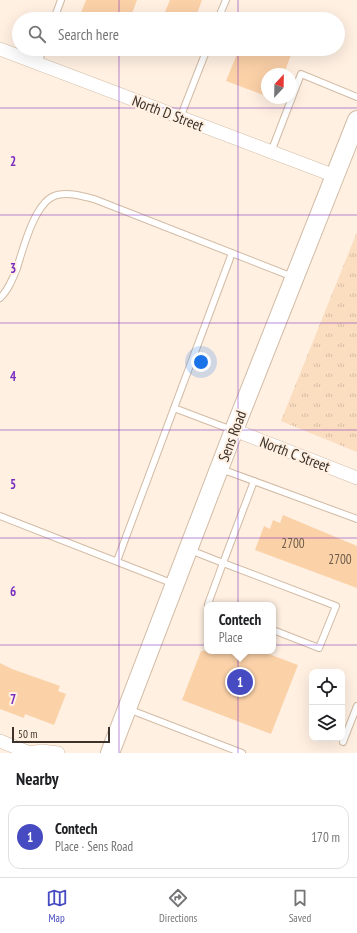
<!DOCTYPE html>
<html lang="en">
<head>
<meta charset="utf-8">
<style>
  :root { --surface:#fff; --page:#f6f6f6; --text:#202124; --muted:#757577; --line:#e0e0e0; --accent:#474bc1 }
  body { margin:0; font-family:"PT Sans Narrow",sans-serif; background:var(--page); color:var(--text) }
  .controls { position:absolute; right:12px; bottom:12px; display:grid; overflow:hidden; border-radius:8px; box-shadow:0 4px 16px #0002 }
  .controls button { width:36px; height:36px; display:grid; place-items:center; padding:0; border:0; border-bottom:1px solid var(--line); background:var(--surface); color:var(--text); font:20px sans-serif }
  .compass { position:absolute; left:261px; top:68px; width:36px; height:36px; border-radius:50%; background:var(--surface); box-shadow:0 4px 16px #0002; rotate:22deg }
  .scale { position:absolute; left:12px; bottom:10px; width:98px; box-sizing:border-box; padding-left:4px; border:2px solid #3c3229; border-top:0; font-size:11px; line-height:14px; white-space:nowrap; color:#3c3229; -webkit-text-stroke:3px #fff0e2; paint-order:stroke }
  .you { position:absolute; left:201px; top:362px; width:14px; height:14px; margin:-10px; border:3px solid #fff; border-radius:50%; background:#1a73e8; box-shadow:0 0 0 6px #1a73e833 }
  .badge { display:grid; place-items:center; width:26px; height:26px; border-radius:50%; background:var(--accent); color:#fff; font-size:13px; font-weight:700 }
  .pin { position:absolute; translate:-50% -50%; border:2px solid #fff; box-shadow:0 1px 4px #0006 }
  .popup { position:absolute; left:204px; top:602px; width:72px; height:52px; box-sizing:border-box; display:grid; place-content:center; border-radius:8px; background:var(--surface); filter:drop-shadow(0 1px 3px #0005); font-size:13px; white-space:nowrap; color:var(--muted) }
  .popup b { font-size:15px; color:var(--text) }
  .popup::after { content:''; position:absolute; left:50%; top:100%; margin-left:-8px; border:8px solid transparent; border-top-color:var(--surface) }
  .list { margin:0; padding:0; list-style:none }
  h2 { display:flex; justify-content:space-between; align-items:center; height:52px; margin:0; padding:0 16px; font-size:17px }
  h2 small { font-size:13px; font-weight:400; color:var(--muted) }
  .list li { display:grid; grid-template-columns:26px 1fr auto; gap:12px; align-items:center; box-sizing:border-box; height:64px; margin:0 8px 8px; padding:0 8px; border:1px solid var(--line); border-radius:12px }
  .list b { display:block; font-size:15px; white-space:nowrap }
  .list p { margin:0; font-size:13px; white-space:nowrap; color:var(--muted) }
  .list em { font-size:13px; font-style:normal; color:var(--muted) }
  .icon { flex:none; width:22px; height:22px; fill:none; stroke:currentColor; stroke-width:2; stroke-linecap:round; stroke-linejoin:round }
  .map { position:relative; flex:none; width:357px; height:753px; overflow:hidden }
  .search { position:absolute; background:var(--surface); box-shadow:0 4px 16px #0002; left:12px; right:12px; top:12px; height:44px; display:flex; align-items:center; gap:10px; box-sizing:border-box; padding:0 14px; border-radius:22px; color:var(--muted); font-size:15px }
  .sheet { height:124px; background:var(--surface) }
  nav { display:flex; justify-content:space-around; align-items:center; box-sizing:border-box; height:56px; border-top:1px solid var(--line); background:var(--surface); font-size:11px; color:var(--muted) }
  nav a { display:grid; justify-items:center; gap:2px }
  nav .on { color:var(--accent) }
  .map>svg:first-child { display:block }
  .grass { fill:url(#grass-tufts) }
  .building { fill:#fbd1a8 }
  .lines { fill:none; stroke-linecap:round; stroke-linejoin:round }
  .lane-casing { stroke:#d2bba4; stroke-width:8 }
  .street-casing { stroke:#d2bba4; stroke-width:14 }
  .secondary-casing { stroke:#d2bba4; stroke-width:20 }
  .lane { stroke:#fff; stroke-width:6 }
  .street { stroke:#fff; stroke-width:13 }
  .secondary { stroke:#fff; stroke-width:18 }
  .grid { fill:none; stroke:#7b2cbf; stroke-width:1; stroke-opacity:0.55 }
  .labels { text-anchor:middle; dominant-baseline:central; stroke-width:4; stroke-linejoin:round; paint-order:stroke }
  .number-label { font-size:13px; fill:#6c5a49 }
  .street-label { font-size:15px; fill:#3c3229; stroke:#fff0e2 }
  .grid-label { font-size:13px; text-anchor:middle; font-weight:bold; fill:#7b2cbf; stroke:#fff0e2; stroke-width:4; stroke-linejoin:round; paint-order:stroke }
</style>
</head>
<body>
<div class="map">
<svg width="357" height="753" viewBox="0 0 357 753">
  <defs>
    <pattern id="grass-tufts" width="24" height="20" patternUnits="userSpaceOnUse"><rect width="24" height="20" fill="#fbddc0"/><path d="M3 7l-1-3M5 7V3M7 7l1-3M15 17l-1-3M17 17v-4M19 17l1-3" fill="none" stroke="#d8bea5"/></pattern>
  </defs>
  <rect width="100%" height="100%" fill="#fff0e2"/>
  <polygon class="grass" points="357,232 357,452 281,421"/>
  <g class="building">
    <polygon points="86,0 137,0 130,19 96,19 81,13"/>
    <polygon points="170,0 202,0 195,19 162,19"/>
    <polygon points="239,49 293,49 284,74 267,74 267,85 263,95 226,81"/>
    <polygon points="283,515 357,546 357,588 255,550 264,526 270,529 273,520 280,523"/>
    <polygon points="201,651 261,651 298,665 271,734 182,700"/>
    <polygon points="0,663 12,669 60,686 58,691 66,694 54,725 25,714 24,718 0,709"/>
  </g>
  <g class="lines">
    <defs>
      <g id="lane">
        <polyline points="54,19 61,0"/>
        <polyline points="218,19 226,0"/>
        <polyline points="38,64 43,49"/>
        <polyline points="180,118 207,49"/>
        <polyline points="271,152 301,74 357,97"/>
        <path d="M0,298C8,291 13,278 17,268C23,249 35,200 57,195C70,192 82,196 94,199L293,277"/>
        <polyline points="174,408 232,430"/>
        <polyline points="221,469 357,519"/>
        <polyline points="0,516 174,584"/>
        <polyline points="190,550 223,563 254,481"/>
        <polyline points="117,561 232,253"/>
        <polyline points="210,605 208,604 223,563 336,606 319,648 273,630"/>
        <polyline points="128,709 242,753"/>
        <polyline points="343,742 357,706"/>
      </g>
      <g id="street">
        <polyline points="0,49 335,176"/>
        <polyline points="234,430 357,478"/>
        <polyline points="0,741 30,753 42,751 58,753"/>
      </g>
      <polyline id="secondary" points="110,753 234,430 357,120"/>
    </defs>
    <use href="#lane" class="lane-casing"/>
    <use href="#street" class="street-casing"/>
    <use href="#secondary" class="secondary-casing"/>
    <use href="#lane" class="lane"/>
    <use href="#street" class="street"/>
    <use href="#secondary" class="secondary"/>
  </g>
  <path class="grid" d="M119,0V19M238,0V19M119,49V753M238,49V753M0,108H357M0,215H357M0,323H357M0,430H357M0,538H357M0,645H357"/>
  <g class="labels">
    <g class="number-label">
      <text x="293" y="543">2700</text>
      <text x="340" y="559">2700</text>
    </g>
    <g class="street-label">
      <text transform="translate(168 113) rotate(21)">North D Street</text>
      <text transform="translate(232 436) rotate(-69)">Sens Road</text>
      <text transform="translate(295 454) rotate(21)">North C Street</text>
    </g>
  </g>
  <g class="grid-label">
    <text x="13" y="166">2</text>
    <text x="13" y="273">3</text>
    <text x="13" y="381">4</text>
    <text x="13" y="489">5</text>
    <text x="13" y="596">6</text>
    <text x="13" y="704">7</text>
  </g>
</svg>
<div class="controls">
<button><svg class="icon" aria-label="locate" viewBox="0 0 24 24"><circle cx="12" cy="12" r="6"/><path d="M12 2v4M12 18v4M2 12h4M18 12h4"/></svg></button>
<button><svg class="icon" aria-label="layers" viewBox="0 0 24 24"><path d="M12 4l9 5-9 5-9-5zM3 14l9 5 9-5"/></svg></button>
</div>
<svg class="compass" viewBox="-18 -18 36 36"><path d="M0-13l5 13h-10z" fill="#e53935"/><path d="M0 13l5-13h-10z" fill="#757577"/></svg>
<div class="scale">50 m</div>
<div class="you"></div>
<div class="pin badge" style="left:240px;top:682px">1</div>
<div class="popup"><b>Contech</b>Place</div>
<div class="search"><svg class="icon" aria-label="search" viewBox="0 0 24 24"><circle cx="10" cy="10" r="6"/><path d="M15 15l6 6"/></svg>Search here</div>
</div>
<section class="sheet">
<h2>Nearby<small></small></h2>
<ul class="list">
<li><span class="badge">1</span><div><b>Contech</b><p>Place · Sens Road</p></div><em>170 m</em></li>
</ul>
</section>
<nav>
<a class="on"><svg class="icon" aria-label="map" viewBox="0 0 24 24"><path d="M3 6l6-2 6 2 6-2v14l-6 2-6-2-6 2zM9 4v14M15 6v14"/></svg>Map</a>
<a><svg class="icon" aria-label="directions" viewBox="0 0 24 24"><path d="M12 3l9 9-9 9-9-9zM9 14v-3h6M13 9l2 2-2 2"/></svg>Directions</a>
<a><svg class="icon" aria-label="saved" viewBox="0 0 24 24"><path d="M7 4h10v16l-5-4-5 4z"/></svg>Saved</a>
</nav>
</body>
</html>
